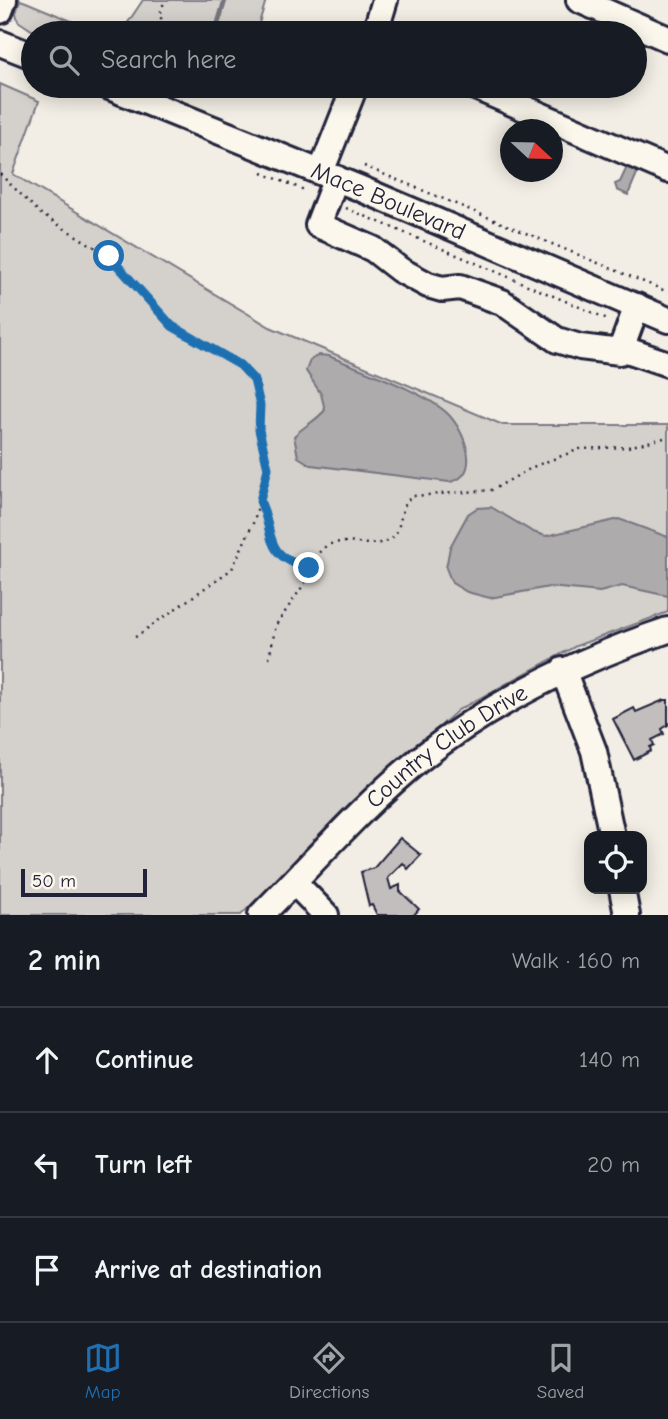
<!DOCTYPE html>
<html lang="en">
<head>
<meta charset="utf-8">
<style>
  :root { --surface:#171b24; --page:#242831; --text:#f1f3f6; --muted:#9ea1a6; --line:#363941; --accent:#1f6fb2 }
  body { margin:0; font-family:"Comic Neue",sans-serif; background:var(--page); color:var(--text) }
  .controls { position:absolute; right:21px; bottom:21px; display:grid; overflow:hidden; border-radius:14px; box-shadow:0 4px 18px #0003 }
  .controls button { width:63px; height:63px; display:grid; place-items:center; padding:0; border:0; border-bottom:2px solid var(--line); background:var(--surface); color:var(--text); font:35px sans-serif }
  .compass { position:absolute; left:500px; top:119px; width:63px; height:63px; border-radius:50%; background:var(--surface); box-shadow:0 4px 18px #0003; rotate:112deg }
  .scale { position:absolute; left:21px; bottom:18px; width:126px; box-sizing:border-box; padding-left:7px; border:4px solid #22223b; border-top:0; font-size:19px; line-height:24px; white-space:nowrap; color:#22223b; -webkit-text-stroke:5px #fbf7ec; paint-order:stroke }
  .stop { position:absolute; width:21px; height:21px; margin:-16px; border:5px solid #1f6fb2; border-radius:50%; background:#fff }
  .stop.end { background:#1f6fb2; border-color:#fff; box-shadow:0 2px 7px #0008 }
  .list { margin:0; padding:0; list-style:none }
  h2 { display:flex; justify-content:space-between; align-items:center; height:91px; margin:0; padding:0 28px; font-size:30px }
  h2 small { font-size:23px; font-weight:400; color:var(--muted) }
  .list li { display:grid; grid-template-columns:46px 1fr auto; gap:21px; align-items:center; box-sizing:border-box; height:105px; padding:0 28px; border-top:2px solid var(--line) }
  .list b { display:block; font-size:26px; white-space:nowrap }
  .list em { font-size:23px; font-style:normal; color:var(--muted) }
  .icon { flex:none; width:38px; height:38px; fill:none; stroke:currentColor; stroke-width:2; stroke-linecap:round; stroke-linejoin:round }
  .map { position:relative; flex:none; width:668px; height:915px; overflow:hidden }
  .search { position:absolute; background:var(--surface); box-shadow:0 4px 18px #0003; left:21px; right:21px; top:21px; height:77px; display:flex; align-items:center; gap:18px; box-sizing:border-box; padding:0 24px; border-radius:38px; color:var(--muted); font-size:26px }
  .sheet { height:406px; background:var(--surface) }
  nav { display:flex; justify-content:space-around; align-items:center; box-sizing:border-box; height:98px; border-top:2px solid var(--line); background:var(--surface); font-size:19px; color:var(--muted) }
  nav a { display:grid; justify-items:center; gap:4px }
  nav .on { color:var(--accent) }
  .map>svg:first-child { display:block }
  .green { fill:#d4d1cc; stroke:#7b7a84; stroke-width:2 }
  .water { fill:#aeabad; stroke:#76747f; stroke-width:2 }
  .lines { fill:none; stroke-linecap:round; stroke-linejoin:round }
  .stream { stroke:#76747f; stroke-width:5 }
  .building { fill:#c2bebe; stroke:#22223b; stroke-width:2 }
  .minor-casing { stroke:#22223b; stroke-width:30 }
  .path { stroke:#22223b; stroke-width:2.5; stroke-dasharray:2 5; stroke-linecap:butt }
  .minor { stroke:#fbf7ec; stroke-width:24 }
  .route { stroke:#1f6fb2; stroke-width:9 }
  .labels { text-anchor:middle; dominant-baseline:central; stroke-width:5; stroke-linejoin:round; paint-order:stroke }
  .street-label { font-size:24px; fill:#22223b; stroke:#fbf7ec }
</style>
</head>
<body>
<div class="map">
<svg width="668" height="915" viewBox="0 0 668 915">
  <rect width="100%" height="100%" fill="#f2eee5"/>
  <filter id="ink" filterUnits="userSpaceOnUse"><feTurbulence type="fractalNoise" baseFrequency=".0143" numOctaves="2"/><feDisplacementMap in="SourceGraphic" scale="14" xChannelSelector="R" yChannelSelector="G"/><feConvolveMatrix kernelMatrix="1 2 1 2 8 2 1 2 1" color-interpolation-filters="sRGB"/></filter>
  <g filter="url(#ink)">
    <g class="green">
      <polygon points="20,0 26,2 100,33 36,33 18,21 16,13"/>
      <polygon points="143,0 266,0 256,33 121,33"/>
      <polygon points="0,84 39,101 13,174 270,327 503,425 668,425 668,612 576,646 458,710 361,798 241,915 0,915"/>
    </g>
    <g class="water">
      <polygon points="627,167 638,171 628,195 617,190 615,184 620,182"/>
      <path d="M319,355L329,356C361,370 423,391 447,413C465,430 483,477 449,482L311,465L298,457L294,436C304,426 316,421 325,410L321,394L306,371L310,360Z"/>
      <polygon points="491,507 533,532 546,536 619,519 668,537 668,596 622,586 600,592 549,587 490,598 467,592 452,583 446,568 450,547 468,514 477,508"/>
    </g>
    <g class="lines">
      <polyline class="stream" points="215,33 225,0"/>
    </g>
    <g class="building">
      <polygon points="664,700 668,700 668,725 662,729 664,734 652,740 654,745 650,747 651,751 634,760 613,719 634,708 636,712"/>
      <polygon points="400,838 421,855 408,869 403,863 388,878 391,889 400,885 400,891 419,909 414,915 377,915 372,905 369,906 361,872 374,868"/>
    </g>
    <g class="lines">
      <defs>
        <g id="minor">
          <polyline points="579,0 668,39"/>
          <polyline points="0,11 4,0"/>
          <polyline points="375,33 385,0"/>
          <polyline points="0,43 33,56"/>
          <path id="s1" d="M107,86L359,188L668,320"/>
          <polyline points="473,86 668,170"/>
          <polyline points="321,172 355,86"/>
          <polyline points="336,178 318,225 373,249 400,270 428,285 442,289 460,287 502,302 557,340 580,347 620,352 637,306"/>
          <polyline points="621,348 668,364"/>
          <polyline points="563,670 594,751 612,836"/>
          <polyline points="294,882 326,915"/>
          <polyline points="622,889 627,915"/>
          <path id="s2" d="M261,915C313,863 363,805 420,759C495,700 578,660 668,630"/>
        </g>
      </defs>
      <use href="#minor" class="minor-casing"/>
      <g class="path">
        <polyline points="164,33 160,13 165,0"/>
        <polyline points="364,166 668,292"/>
        <polyline points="262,173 307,191"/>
        <polyline points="0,174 41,214 109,256 172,326 239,365 254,380 260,405 259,430 268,468 254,521 232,569 131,640"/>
        <polyline points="346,208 610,320"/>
        <path d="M260,501C277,535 260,555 309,568"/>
        <path d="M269,658L276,625L309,577C309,568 311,564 316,557C333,529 361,551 387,541C405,534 396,506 413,496L492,490L535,466L580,449L628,447L668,437"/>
      </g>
      <use href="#minor" class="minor"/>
    </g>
  </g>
  <g class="lines" filter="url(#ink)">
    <path class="route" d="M109,256L172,326L240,365L254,380L260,405L259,430L268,468L260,501C276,535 261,555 309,568"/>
  </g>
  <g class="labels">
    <g class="street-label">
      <text stroke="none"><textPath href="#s1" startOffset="304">Mace Boulevard</textPath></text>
      <text stroke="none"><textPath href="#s2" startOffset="252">Country Club Drive</textPath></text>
    </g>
  </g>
</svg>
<div class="controls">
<button><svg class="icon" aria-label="locate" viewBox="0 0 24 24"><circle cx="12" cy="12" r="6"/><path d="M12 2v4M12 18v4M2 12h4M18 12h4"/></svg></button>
</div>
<svg class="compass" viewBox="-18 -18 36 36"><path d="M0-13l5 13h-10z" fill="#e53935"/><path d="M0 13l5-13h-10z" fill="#9ea1a6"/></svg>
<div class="scale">50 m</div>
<div class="stop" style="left:109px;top:256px"></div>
<div class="stop end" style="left:309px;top:568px"></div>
<div class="search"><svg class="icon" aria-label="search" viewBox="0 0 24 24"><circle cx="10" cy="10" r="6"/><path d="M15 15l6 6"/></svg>Search here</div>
</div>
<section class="sheet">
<h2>2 min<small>Walk · 160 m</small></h2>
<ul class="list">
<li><svg class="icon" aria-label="ahead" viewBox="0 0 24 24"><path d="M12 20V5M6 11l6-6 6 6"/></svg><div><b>Continue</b></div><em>140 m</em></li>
<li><svg class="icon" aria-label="left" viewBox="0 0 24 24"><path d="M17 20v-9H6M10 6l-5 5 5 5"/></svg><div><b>Turn left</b></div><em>20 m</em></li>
<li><svg class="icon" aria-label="arrive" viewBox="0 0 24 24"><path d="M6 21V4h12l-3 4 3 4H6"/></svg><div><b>Arrive at destination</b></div></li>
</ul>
</section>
<nav>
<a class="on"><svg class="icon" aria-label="map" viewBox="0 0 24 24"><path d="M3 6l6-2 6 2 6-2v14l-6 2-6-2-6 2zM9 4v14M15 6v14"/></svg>Map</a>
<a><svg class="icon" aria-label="directions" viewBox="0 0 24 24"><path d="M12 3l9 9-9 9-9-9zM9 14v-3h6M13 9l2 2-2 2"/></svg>Directions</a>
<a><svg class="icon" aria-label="saved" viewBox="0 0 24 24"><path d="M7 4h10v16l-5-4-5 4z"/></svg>Saved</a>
</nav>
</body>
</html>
